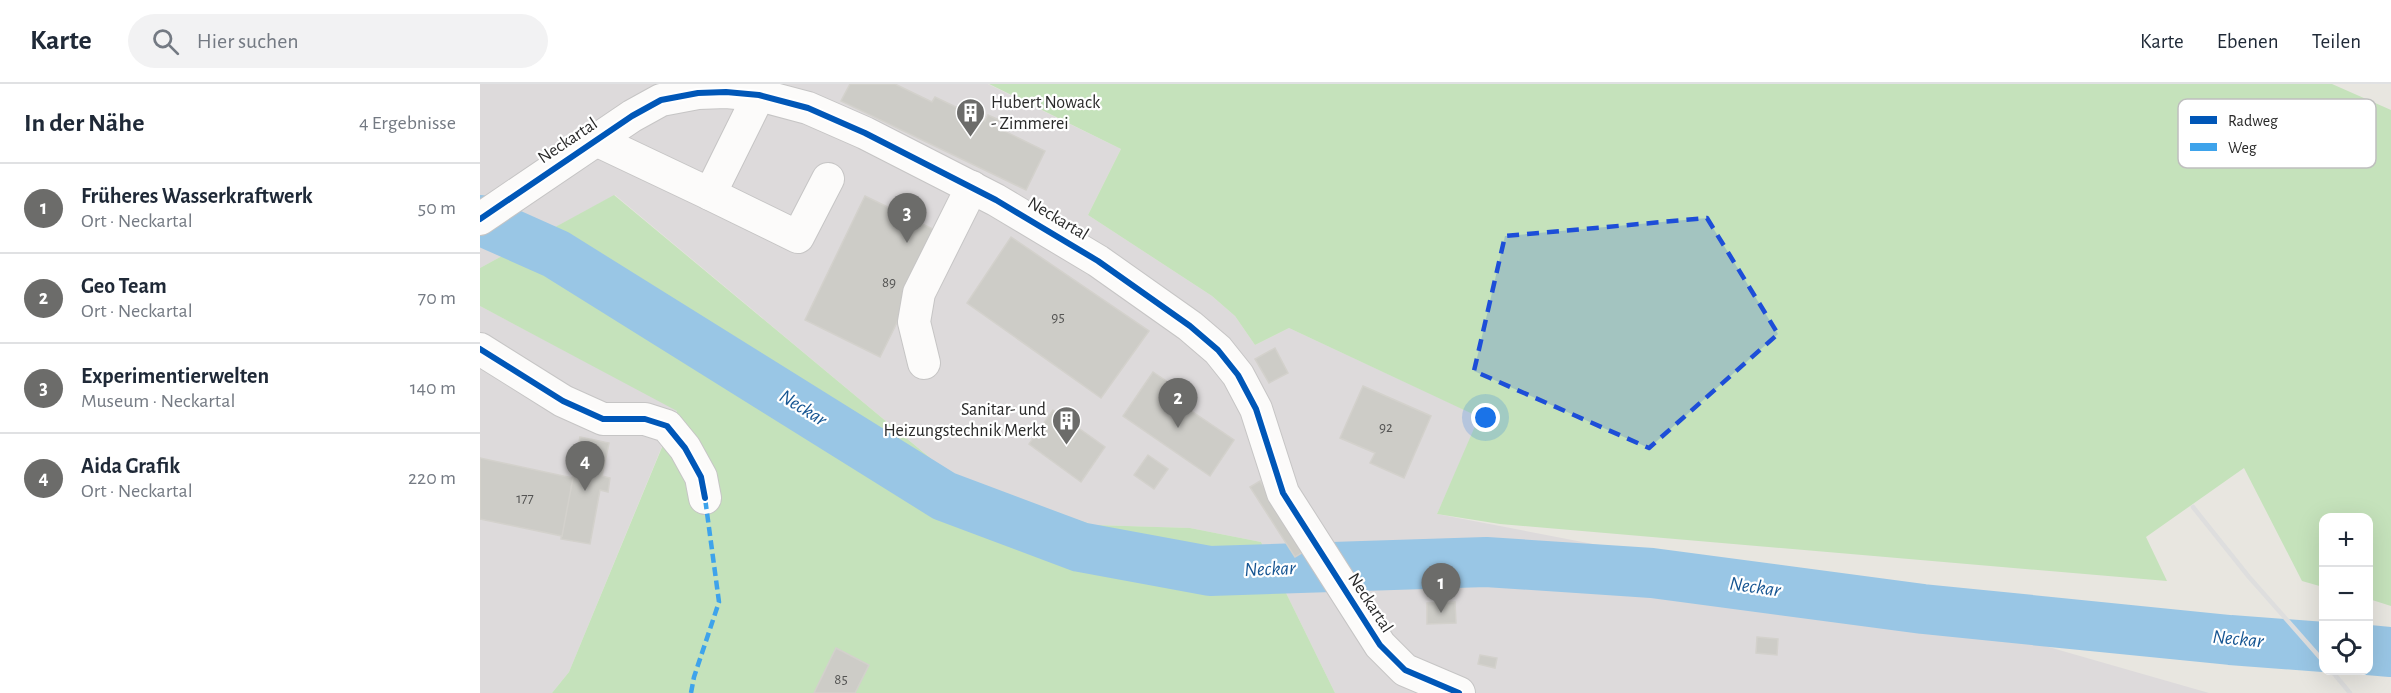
<!DOCTYPE html>
<html lang="de">
<head>
<meta charset="utf-8">
<style>
  :root { --surface:#fff; --page:#f2f2f3; --text:#1f2937; --muted:#747a83; --line:#e0e1e3; --accent:#6c6c6a }
  body { margin:0; font-family:"Alegreya Sans",sans-serif; background:var(--page); color:var(--text) }
  .controls { position:absolute; right:18px; bottom:18px; display:grid; overflow:hidden; border-radius:12px; box-shadow:0 6px 24px #0002 }
  .controls button { width:54px; height:54px; display:grid; place-items:center; padding:0; border:0; border-bottom:2px solid var(--line); background:var(--surface); color:var(--text); font:30px sans-serif }
  .you { position:absolute; left:1006px; top:334px; width:21px; height:21px; margin:-15px; border:4px solid #fff; border-radius:50%; background:#1a73e8; box-shadow:0 0 0 9px #1a73e833 }
  .badge { display:grid; place-items:center; width:39px; height:39px; border-radius:50%; background:var(--accent); color:#fff; font-size:20px; font-weight:700 }
  .pin { position:absolute; translate:-50% -50px; filter:drop-shadow(0 2px 3px #0008) }
  .pin::after { content:''; position:absolute; top:32px; width:21px; height:18px; background:inherit; clip-path:polygon(0 0,100% 0,50% 100%) }
  .list { margin:0; padding:0; list-style:none }
  h2 { display:flex; justify-content:space-between; align-items:center; height:78px; margin:0; padding:0 24px; font-size:26px }
  h2 small { font-size:20px; font-weight:400; color:var(--muted) }
  .list li { display:grid; grid-template-columns:39px 1fr auto; gap:18px; align-items:center; box-sizing:border-box; height:90px; padding:0 24px; border-top:2px solid var(--line) }
  .list b { display:block; font-size:22px; white-space:nowrap }
  .list p { margin:0; font-size:20px; white-space:nowrap; color:var(--muted) }
  .list em { font-size:20px; font-style:normal; color:var(--muted) }
  .icon { flex:none; width:33px; height:33px; fill:none; stroke:currentColor; stroke-width:2; stroke-linecap:round; stroke-linejoin:round }
  .map { position:relative; flex:none; width:1911px; height:609px; overflow:hidden }
  header { display:flex; align-items:center; gap:36px; box-sizing:border-box; height:84px; padding:0 30px; background:var(--surface); border-bottom:2px solid var(--line) }
  header strong { font-size:28px }
  nav { display:flex; gap:33px; margin-inline-start:auto; font-size:21px }
  .search { width:420px; height:54px; background:var(--page); display:flex; align-items:center; gap:15px; box-sizing:border-box; padding:0 21px; border-radius:33px; color:var(--muted); font-size:22px }
  main { display:flex }
  aside { flex:1; background:var(--surface) }
  .map>svg:first-child { display:block }
  .industrial { fill:#dddadb }
  .green { fill:#c5e2bb }
  .lines { fill:none; stroke-linecap:round; stroke-linejoin:round }
  .river { stroke:#99c6e5; stroke-width:50 }
  .building { fill:#cdccc7; stroke:#d3d1cc; stroke-width:1.5 }
  .minor-casing { stroke:#c6c5c5; stroke-width:34 }
  .minor { stroke:#fcfbfa; stroke-width:32 }
  .rail { stroke:#dedede; stroke-width:4.5 }
  .quiet { stroke:#3ea3eb; stroke-width:4.5; stroke-dasharray:9 4.5; stroke-linecap:butt }
  .cycleway-casing { stroke:#fff; stroke-width:10 }
  .cycleway { stroke:#0057b8; stroke-width:6 }
  .marked { fill:#1d4ed8; fill-opacity:0.2; stroke:#1d4ed8; stroke-width:4.5; stroke-dasharray:12 8; stroke-linejoin:round }
  .labels { text-anchor:middle; dominant-baseline:central; stroke-width:4.5; stroke-linejoin:round; paint-order:stroke }
  .number-label { font-size:15px; fill:#545453 }
  .poi-label { font-size:18px; fill:#2a2a2a; stroke:#fff; text-anchor:start }
  .street-label { font-size:18px; fill:#2a2a2a; stroke:#fff }
  .water-label { font-size:20px; font-style:italic; fill:#165592; stroke:#fff }
  .key { fill:#fff; stroke:#bfbfbf; stroke-width:1.5 }
  .key-label { font-size:16px; fill:#2a2a2a }
</style>
</head>
<body>
<header>
<strong>Karte</strong>
<div class="search"><svg class="icon" aria-label="search" viewBox="0 0 24 24"><circle cx="10" cy="10" r="6"/><path d="M15 15l6 6"/></svg>Hier suchen</div>
<nav><a>Karte</a><a>Ebenen</a><a>Teilen</a></nav>
</header>
<main>
<aside>
<h2>In der Nähe<small>4 Ergebnisse</small></h2>
<ul class="list">
<li><span class="badge">1</span><div><b>Früheres Wasserkraftwerk</b><p>Ort · Neckartal</p></div><em>50 m</em></li>
<li><span class="badge">2</span><div><b>Geo Team</b><p>Ort · Neckartal</p></div><em>70 m</em></li>
<li><span class="badge">3</span><div><b>Experimentierwelten</b><p>Museum · Neckartal</p></div><em>140 m</em></li>
<li><span class="badge">4</span><div><b>Aida Grafik</b><p>Ort · Neckartal</p></div><em>220 m</em></li>
</ul>
</aside>
<div class="map">
<svg width="1911" height="609" viewBox="0 0 1911 609">
  <rect width="100%" height="100%" fill="#e8e6e0"/>
  <g class="industrial">
    <polygon points="0,0 508,0 641,65 608,131 732,212 755,232 775,261 809,244 1000,333 957,430 1404,516 1729,609 855,609 781,458 710,444 613,441 473,393 135,111 0,184"/>
    <polygon points="0,222 197,326 89,588 72,609 0,609"/>
  </g>
  <g class="green">
    <polygon points="509,0 1852,0 1911,26 1911,522 1889,515 1888,434 1844,434 1843,503 1822,497 1764,384 1666,453 1687,497 1020,440 957,430 999,333 809,244 775,261 755,232 732,212 608,131 641,65"/>
    <polygon points="134,111 473,393 613,441 710,444 781,458 855,609 72,609 89,588 197,327 0,222 0,184"/>
  </g>
  <g class="lines">
    <g class="river">
      <polyline points="0,136 76,170 464,412 600,463 730,487 1006,478 1172,489 1443,525 1750,556 1844,563"/>
      <polyline points="1888,566 1911,568"/>
    </g>
  </g>
  <g class="building">
    <polygon points="370,0 415,0 452,18 455,13 505,37 508,31 519,36 516,43 565,67 546,106 361,17"/>
    <polygon points="385,112 461,149 400,273 325,236"/>
    <polygon points="531,153 669,247 621,314 487,219"/>
    <polygon points="795,264 808,289 789,299 775,275"/>
    <polygon points="673,288 716,317 710,326 754,356 730,392 643,332"/>
    <polygon points="883,302 951,332 924,394 890,379 895,369 860,354"/>
    <polygon points="573,326 625,363 601,398 549,360"/>
    <polygon points="100,353 129,359 122,392 130,394 128,408 120,406 110,460 81,455"/>
    <polygon points="668,371 688,385 674,405 654,391"/>
    <polygon points="0,374 93,394 82,452 0,435"/>
    <polygon points="780,397 825,467 815,473 770,403"/>
    <polygon points="975,518 976,539 947,540 947,519"/>
    <polygon points="1277,553 1298,555 1297,571 1276,569"/>
    <polygon points="356,564 389,581 375,609 334,609"/>
    <polygon points="1000,571 1017,574 1015,584 998,580"/>
  </g>
  <g class="lines">
    <defs>
      <g id="minor">
        <polyline points="116,56 230,110 279,11"/>
        <polyline points="230,110 318,153 348,95"/>
        <polyline points="0,135 152,32 181,16 218,9 246,8 279,11 328,24 385,49 516,116 618,177 710,242 738,266 758,291 776,325 803,409 900,561 925,586 979,609"/>
        <polyline points="0,265 83,317 123,335 165,335 187,342 205,364 221,393 225,414"/>
        <polyline points="444,279 434,238 439,209 492,103"/>
      </g>
    </defs>
    <use href="#minor" class="minor-casing"/>
    <use href="#minor" class="minor"/>
    <g class="rail">
      <polyline points="1713,423 1769,493 1844,578"/>
      <polyline points="1851,586 1870,609"/>
    </g>
    <polyline class="quiet" points="211,609 214,593 239,518 225,414"/>
    <defs>
      <g id="cycleway">
        <polyline points="0,135 152,32 181,16 218,9 246,8 279,11 328,24 385,49 516,116 618,177 710,242 738,266 758,291 776,325 803,409 900,561 925,586 979,609"/>
        <polyline points="0,265 83,317 123,335 165,335 187,342 205,364 221,393 225,414"/>
      </g>
    </defs>
    <use href="#cycleway" class="cycleway-casing"/>
    <use href="#cycleway" class="cycleway"/>
  </g>
  <path class="marked" d="M1227,134L1298,250L1169,364L994,287L1025,152Z"/>
  <defs>
    <symbol id="building-pin" viewBox="-11 -11 22 30"><path d="M0 17L-7.5 6A9.5 9.5 0 1 1 7.5 6Z" fill="#6c6c6a" stroke="#fff"/><path d="M-4-6H4V6H1V3H-1V6H-4ZM-2.5-4.3h1.7v1.8h-1.7ZM.8-4.3h1.7v1.8H.8ZM-2.5-1h1.7V.8h-1.7ZM.8-1h1.7V.8H.8Z" fill="#fff"/></symbol>
  </defs>
  <g fill-rule="evenodd">
    <use href="#building-pin" x="474" y="12" width="33" height="45"/>
    <use href="#building-pin" x="570" y="320" width="33" height="45"/>
  </g>
  <g class="labels">
    <g class="number-label">
      <text x="409" y="198">89</text>
      <text x="578" y="233">95</text>
      <text x="906" y="343">92</text>
      <text x="45" y="414">177</text>
      <text x="361" y="595">85</text>
    </g>
    <g class="poi-label">
      <text x="511" y="19">Hubert Nowack<tspan x="511" dy="21">- Zimmerei</tspan></text>
      <text x="566" y="326" text-anchor="end">Sanitar- und<tspan x="566" dy="21">Heizungstechnik Merkt</tspan></text>
    </g>
    <g class="street-label">
      <text transform="translate(88 57) rotate(-34)">Neckartal</text>
      <text transform="translate(578 135) rotate(31)">Neckartal</text>
      <text transform="translate(890 519) rotate(57)">Neckartal</text>
    </g>
    <g class="water-label">
      <text transform="translate(323 324) rotate(32)">Neckar</text>
      <text transform="translate(790 485) rotate(-2)">Neckar</text>
      <text transform="translate(1275 503) rotate(8)">Neckar</text>
      <text transform="translate(1758 555) rotate(5)">Neckar</text>
    </g>
  </g>
  <rect x="1698" y="15" width="198" height="69" rx="9" class="key"/>
  <rect x="1710" y="32" width="27" height="8" fill="#0057b8"/>
  <rect x="1710" y="59" width="27" height="8" fill="#3ea3eb"/>
  <g class="key-label">
    <text x="1748" y="42">Radweg</text>
    <text x="1748" y="69">Weg</text>
  </g>
</svg>
<div class="controls">
<button>+</button>
<button>−</button>
<button><svg class="icon" aria-label="locate" viewBox="0 0 24 24"><circle cx="12" cy="12" r="6"/><path d="M12 2v4M12 18v4M2 12h4M18 12h4"/></svg></button>
</div>
<div class="you"></div>
<div class="pin badge" style="left:961px;top:529px">1</div>
<div class="pin badge" style="left:698px;top:344px">2</div>
<div class="pin badge" style="left:427px;top:159px">3</div>
<div class="pin badge" style="left:105px;top:407px">4</div>
</div>
</main>
</body>
</html>
